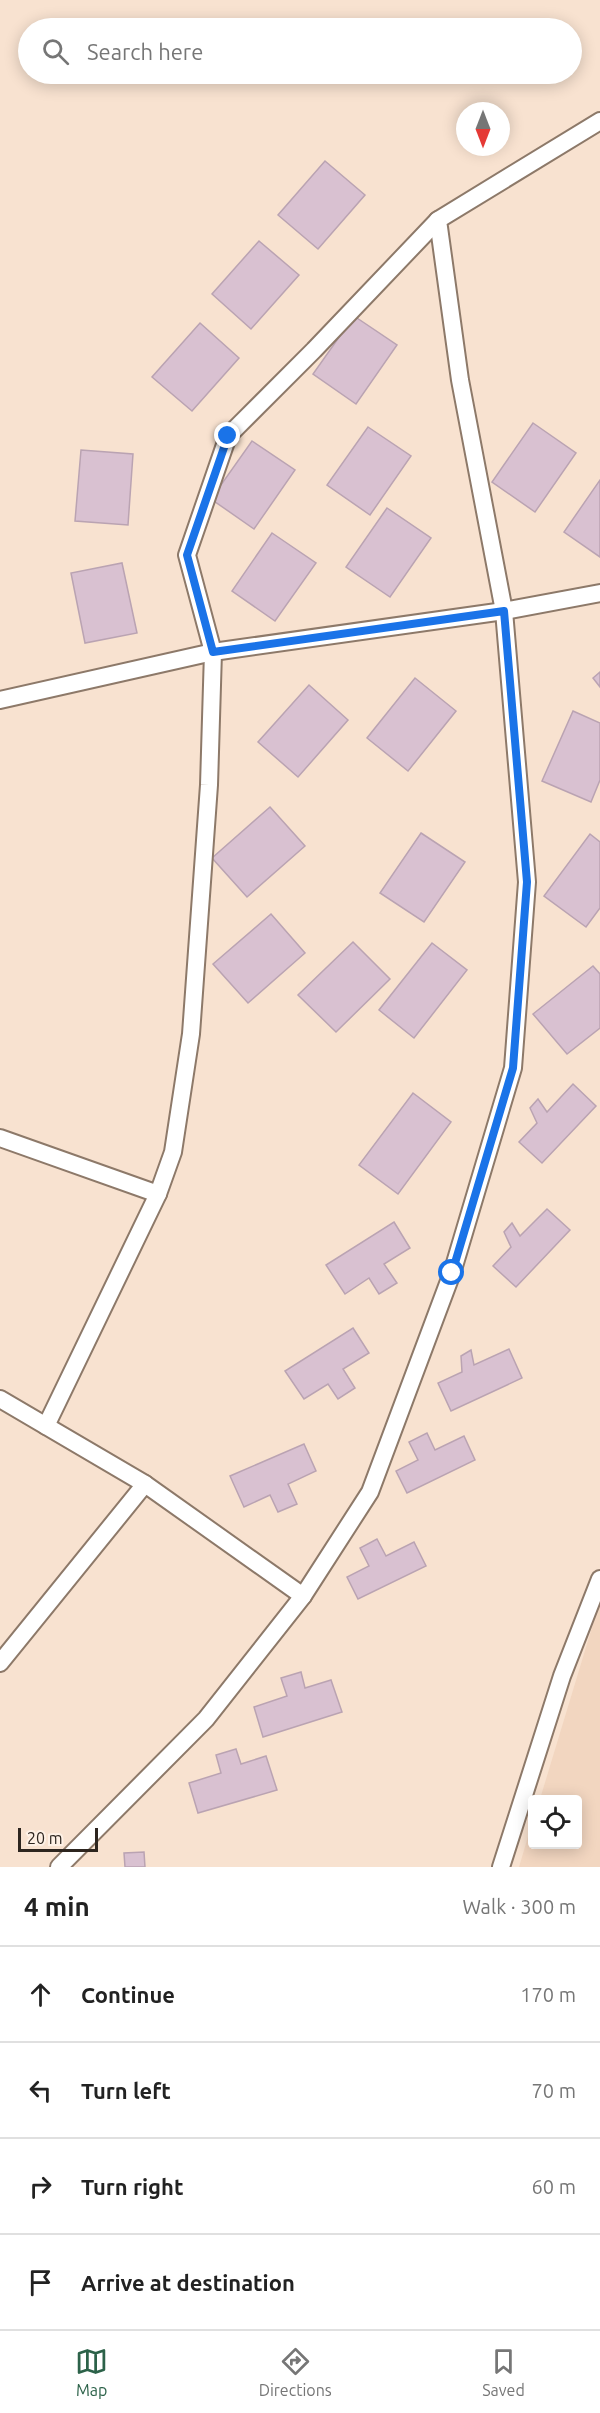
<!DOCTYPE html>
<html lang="en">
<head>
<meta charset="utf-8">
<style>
  :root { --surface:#fff; --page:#f2f2f2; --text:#222; --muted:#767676; --line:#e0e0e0; --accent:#2c6249 }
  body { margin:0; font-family:Ubuntu,sans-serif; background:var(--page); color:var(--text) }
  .controls { position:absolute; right:18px; bottom:18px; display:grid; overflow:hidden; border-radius:6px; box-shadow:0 3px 15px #0003 }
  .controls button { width:54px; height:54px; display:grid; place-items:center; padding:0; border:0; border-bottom:2px solid var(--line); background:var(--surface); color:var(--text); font:30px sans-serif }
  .compass { position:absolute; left:456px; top:102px; width:54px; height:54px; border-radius:50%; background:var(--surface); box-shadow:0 3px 15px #0003; rotate:180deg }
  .scale { position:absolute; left:18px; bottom:15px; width:80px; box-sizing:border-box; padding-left:6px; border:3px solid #2d251f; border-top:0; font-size:16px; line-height:21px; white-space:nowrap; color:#2d251f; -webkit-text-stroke:4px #fef1e6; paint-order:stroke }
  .stop { position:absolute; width:18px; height:18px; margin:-14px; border:4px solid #1a73e8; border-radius:50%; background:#fff }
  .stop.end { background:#1a73e8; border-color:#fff; box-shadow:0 2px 6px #0008 }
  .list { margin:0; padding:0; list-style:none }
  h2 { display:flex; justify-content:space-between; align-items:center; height:78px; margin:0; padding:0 24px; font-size:26px }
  h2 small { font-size:20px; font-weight:400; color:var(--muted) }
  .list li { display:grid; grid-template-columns:39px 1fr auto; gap:18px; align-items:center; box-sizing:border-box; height:96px; padding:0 24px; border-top:2px solid var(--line) }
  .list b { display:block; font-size:22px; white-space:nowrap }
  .list em { font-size:20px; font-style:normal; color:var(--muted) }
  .icon { flex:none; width:33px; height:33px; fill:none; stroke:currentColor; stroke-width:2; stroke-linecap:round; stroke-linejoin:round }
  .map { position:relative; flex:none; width:600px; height:1867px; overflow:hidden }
  .search { position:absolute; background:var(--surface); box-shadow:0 3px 15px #0003; left:18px; right:18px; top:18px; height:66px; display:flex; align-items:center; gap:15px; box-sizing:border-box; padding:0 21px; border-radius:33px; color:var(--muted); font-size:22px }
  .sheet { height:462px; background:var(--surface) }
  nav { display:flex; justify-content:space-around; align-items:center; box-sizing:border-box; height:84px; border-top:2px solid var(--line); background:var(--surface); font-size:16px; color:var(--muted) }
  nav a { display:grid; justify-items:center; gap:3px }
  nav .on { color:var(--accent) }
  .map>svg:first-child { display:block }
  .built { fill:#f2d6c0 }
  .building { fill:#d9c1d1; stroke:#baa3b2; stroke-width:1.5 }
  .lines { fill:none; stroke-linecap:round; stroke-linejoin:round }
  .lane-casing { stroke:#8d7969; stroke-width:20 }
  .lane { stroke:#fff; stroke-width:16 }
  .route { stroke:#1a73e8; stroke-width:8 }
</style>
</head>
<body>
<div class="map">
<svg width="600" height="1867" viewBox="0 0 600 1867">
  <rect width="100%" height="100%" fill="#f8e2d0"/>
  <polygon class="built" points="600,1601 600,1867 519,1867 532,1823 532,1844 578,1844 578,1800 540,1799"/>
  <g class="building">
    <polygon points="325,161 365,195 318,249 278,215"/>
    <polygon points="259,241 299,275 251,329 212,294"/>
    <polygon points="354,316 397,345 356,404 313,374"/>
    <polygon points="200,323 239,358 192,411 152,377"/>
    <polygon points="533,423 576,453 535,512 492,482"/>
    <polygon points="368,427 411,456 370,515 327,485"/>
    <polygon points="252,441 295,470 254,529 211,499"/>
    <polygon points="81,450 133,454 128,525 75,521"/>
    <polygon points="600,480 600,557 564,532"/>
    <polygon points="387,508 431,538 390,597 346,567"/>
    <polygon points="272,533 316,563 275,621 232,591"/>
    <polygon points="122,563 137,633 85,643 71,573"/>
    <polygon points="600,672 600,687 593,678"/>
    <polygon points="415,678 456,711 408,771 367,738"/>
    <polygon points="309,685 348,720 298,777 258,742"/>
    <polygon points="573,711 600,723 600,780 591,802 542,781"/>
    <polygon points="270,807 305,846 247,897 212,858"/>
    <polygon points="421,833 465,862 424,922 380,893"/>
    <polygon points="590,834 600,842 600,908 586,927 544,896"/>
    <polygon points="271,914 305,953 248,1003 213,964"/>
    <polygon points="353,942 390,979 336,1032 298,995"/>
    <polygon points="432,943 467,970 414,1038 379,1010"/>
    <polygon points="593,966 600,974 600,1028 567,1054 533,1014"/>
    <polygon points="573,1084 596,1106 542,1163 519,1142 537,1123 530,1108 538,1099 547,1112"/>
    <polygon points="413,1093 451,1122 398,1194 359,1165"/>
    <polygon points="547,1209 570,1230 516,1287 493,1266 511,1247 504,1232 512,1223 520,1236"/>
    <polygon points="394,1222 410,1248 384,1264 397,1283 379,1294 369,1278 345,1294 326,1265"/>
    <polygon points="353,1328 369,1353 343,1369 355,1388 338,1399 328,1384 304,1399 285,1371"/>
    <polygon points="509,1349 522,1378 451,1411 438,1383 462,1372 461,1356 471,1350 474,1365"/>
    <polygon points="427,1433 435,1450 464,1436 475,1460 407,1493 396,1471 418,1460 409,1442"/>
    <polygon points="304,1444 316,1471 288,1484 297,1504 278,1512 270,1495 244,1507 230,1476"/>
    <polygon points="377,1539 386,1556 414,1542 426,1566 358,1599 347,1577 369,1566 360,1548"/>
    <polygon points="301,1672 305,1688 331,1680 342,1712 263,1737 254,1707 287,1696 281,1678"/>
    <polygon points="236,1749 241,1764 266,1756 277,1790 198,1813 189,1783 221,1773 216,1755"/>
    <polygon points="144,1852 145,1867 125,1867 124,1853"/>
  </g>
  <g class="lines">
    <defs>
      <g id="lane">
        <polyline points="0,700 213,652 504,611 600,593"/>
        <polyline points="0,1138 158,1194"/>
        <polyline points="0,1399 145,1484 303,1596"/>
        <polyline points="46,1426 158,1194 173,1152 191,1034 209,785 213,652 187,555 228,436 314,350 438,220"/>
        <polyline points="0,1663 145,1484"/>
        <polyline points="59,1867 206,1719 303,1596 370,1492 452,1273 513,1068 527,882 504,611 460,380 438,220 600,121"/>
        <polyline points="501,1867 562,1676 600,1579"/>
      </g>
    </defs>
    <use href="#lane" class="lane-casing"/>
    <use href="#lane" class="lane"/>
  </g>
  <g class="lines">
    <polyline class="route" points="228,436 187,555 213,652 504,611 527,882 513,1068 452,1273"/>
  </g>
</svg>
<div class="controls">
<button><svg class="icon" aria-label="locate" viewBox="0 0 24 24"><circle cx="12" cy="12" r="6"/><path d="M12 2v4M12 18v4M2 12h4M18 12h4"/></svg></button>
</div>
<svg class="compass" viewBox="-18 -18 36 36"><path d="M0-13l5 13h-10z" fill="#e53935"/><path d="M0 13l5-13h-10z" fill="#767676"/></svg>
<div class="scale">20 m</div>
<div class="stop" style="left:452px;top:1273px"></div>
<div class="stop end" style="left:228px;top:436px"></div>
<div class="search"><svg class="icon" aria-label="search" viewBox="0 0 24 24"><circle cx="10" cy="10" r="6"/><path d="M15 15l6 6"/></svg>Search here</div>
</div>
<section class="sheet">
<h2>4 min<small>Walk · 300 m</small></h2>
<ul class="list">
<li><svg class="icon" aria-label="ahead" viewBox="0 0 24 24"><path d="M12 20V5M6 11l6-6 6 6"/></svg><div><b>Continue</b></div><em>170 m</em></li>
<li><svg class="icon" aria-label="left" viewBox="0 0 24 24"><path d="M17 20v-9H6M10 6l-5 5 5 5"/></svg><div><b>Turn left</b></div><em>70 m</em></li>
<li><svg class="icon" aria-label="right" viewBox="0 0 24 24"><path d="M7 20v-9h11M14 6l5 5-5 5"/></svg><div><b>Turn right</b></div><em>60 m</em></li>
<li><svg class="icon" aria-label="arrive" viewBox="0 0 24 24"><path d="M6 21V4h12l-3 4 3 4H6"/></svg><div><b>Arrive at destination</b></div></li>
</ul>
</section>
<nav>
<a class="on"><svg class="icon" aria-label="map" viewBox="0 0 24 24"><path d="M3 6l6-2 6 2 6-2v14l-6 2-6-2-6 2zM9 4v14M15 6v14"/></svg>Map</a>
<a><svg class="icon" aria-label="directions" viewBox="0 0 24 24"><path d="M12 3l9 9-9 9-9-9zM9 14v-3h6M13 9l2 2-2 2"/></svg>Directions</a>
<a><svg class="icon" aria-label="saved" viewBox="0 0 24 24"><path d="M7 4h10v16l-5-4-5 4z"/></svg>Saved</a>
</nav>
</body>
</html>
